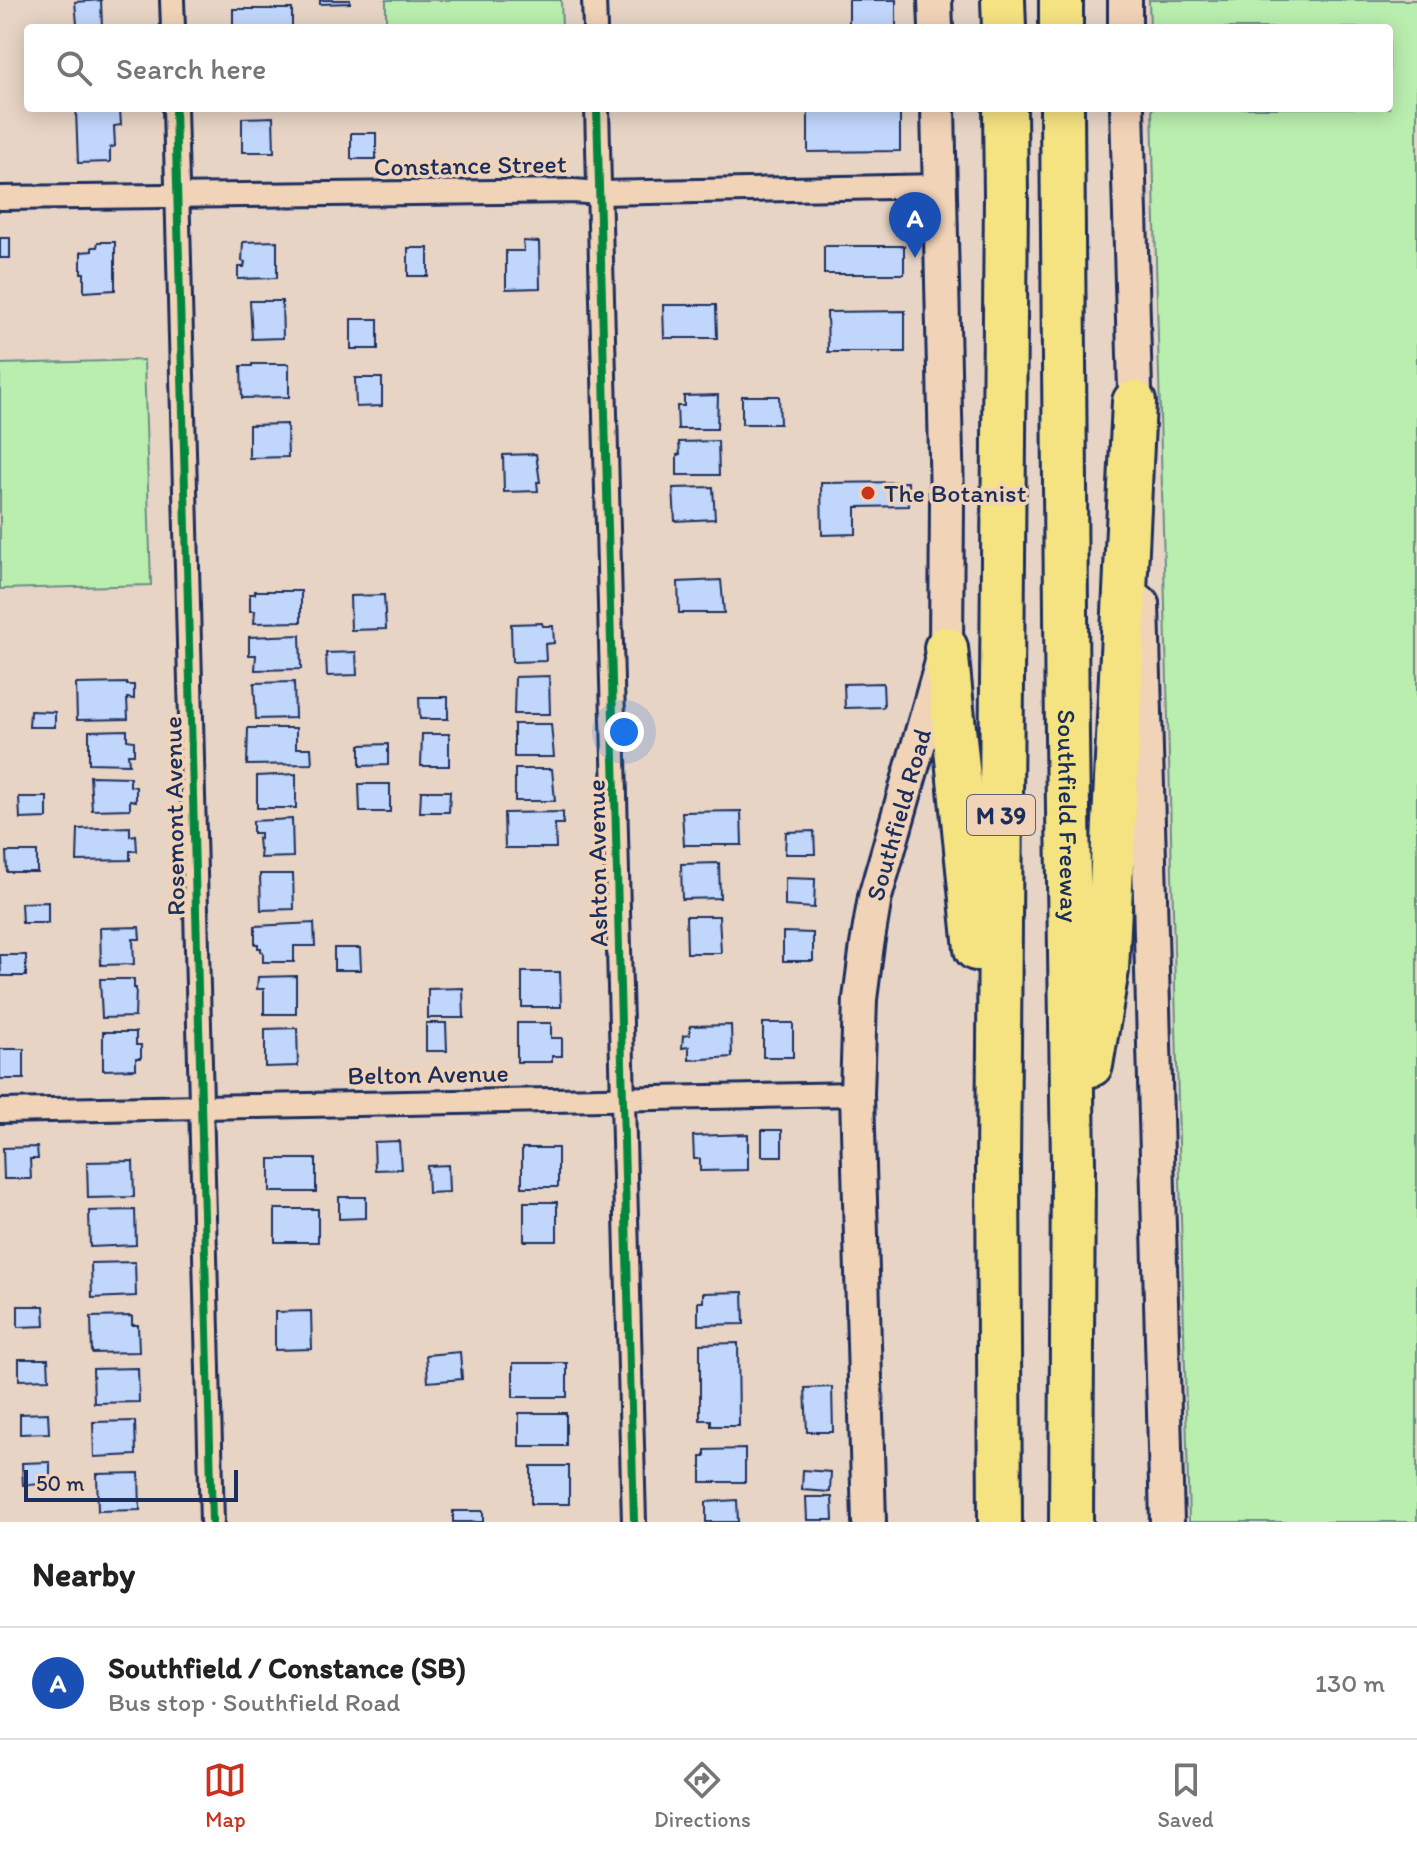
<!DOCTYPE html>
<html lang="en">
<head>
<meta charset="utf-8">
<style>
  :root { --surface:#fff; --page:#f6f6f6; --text:#222; --muted:#767676; --line:#e0e0e0; --accent:#c8321e }
  body { margin:0; font-family:Itim,sans-serif; background:var(--page); color:var(--text) }
  .scale { position:absolute; left:24px; bottom:20px; width:214px; box-sizing:border-box; padding-left:8px; border:4px solid #1b2f5e; border-top:0; font-size:22px; line-height:28px; white-space:nowrap; color:#1b2f5e; -webkit-text-stroke:6px #f1d3b7; paint-order:stroke }
  .you { position:absolute; left:624px; top:732px; width:28px; height:28px; margin:-20px; border:6px solid #fff; border-radius:50%; background:#1a73e8; box-shadow:0 0 0 12px #1a73e833 }
  .badge { display:grid; place-items:center; width:52px; height:52px; border-radius:50%; background:var(--accent); color:#fff; font-size:26px; font-weight:700 }
  .pin { position:absolute; translate:-50% -66px; filter:drop-shadow(0 2px 4px #0008) }
  .pin::after { content:''; position:absolute; top:42px; width:28px; height:24px; background:inherit; clip-path:polygon(0 0,100% 0,50% 100%) }
  .list { margin:0; padding:0; list-style:none }
  h2 { display:flex; justify-content:space-between; align-items:center; height:104px; margin:0; padding:0 32px; font-size:34px }
  h2 small { font-size:26px; font-weight:400; color:var(--muted) }
  .list li { display:grid; grid-template-columns:52px 1fr auto; gap:24px; align-items:center; box-sizing:border-box; height:112px; padding:0 32px; border-top:2px solid var(--line) }
  .list b { display:block; font-size:30px; white-space:nowrap }
  .list p { margin:0; font-size:26px; white-space:nowrap; color:var(--muted) }
  .list em { font-size:26px; font-style:normal; color:var(--muted) }
  .icon { flex:none; width:44px; height:44px; fill:none; stroke:currentColor; stroke-width:2; stroke-linecap:round; stroke-linejoin:round }
  .map { position:relative; flex:none; width:1417px; height:1522px; overflow:hidden }
  .search { position:absolute; background:var(--surface); box-shadow:0 4px 20px #0003; left:24px; right:24px; top:24px; height:88px; display:flex; align-items:center; gap:20px; box-sizing:border-box; padding:0 28px; border-radius:8px; color:var(--muted); font-size:30px }
  .sheet { height:216px; background:var(--surface) }
  nav { display:flex; justify-content:space-around; align-items:center; box-sizing:border-box; height:112px; border-top:2px solid var(--line); background:var(--surface); font-size:22px; color:var(--muted) }
  nav a { display:grid; justify-items:center; gap:4px }
  nav .on { color:var(--accent) }
  .map>svg:first-child { display:block }
  .green { fill:#baeeae; stroke:#6a8e86; stroke-width:2 }
  .building { fill:#c1d6fb; stroke:#1b2f5e; stroke-width:2 }
  .lines { fill:none; stroke-linecap:round; stroke-linejoin:round }
  .street-casing { stroke:#1b2f5e; stroke-width:28 }
  .secondary-casing { stroke:#1b2f5e; stroke-width:38 }
  .highway-casing { stroke:#1b2f5e; stroke-width:48 }
  .street { stroke:#f1d3b7; stroke-width:22 }
  .secondary { stroke:#f1d3b7; stroke-width:32 }
  .highway { stroke:#f5e382; stroke-width:42 }
  .cycleway-casing { stroke:#f1d3b7; stroke-width:13 }
  .cycleway { stroke:#00873e; stroke-width:8 }
  .poi-dot { fill:#c8321e; stroke:#f1d3b7; stroke-width:3 }
  .labels { text-anchor:middle; dominant-baseline:central; stroke-width:7; stroke-linejoin:round; paint-order:stroke }
  .shield { fill:#f1d3b7; stroke:#5b6079; stroke-width:2 }
  .shield-label { font-size:24px; font-weight:bold; fill:#1b2f5e }
  .street-label { font-size:26px; fill:#1b2f5e; stroke:#f1d3b7 }
  .poi-label { font-size:26px; fill:#1b2f5e; stroke:#f1d3b7; text-anchor:start }
</style>
</head>
<body>
<div class="map">
<svg width="1417" height="1522" viewBox="0 0 1417 1522">
  <rect width="100%" height="100%" fill="#e7d4c5"/>
  <filter id="ink" filterUnits="userSpaceOnUse"><feTurbulence type="fractalNoise" baseFrequency=".0125" numOctaves="2"/><feDisplacementMap in="SourceGraphic" scale="16" xChannelSelector="R" yChannelSelector="G"/><feConvolveMatrix kernelMatrix="1 2 1 2 8 2 1 2 1" color-interpolation-filters="sRGB"/></filter>
  <g filter="url(#ink)">
    <g class="green">
      <polygon points="386,0 561,0 562,28 386,28"/>
      <polygon points="1149,0 1417,0 1417,1522 1189,1522 1152,108 1389,108 1389,28 1150,28"/>
      <polygon points="144,360 151,585 0,589 0,364"/>
    </g>
    <g class="building">
      <polygon points="101,0 102,28 70,28 70,25 77,24 75,2"/>
      <polygon points="320,0 350,0 350,3 320,4"/>
      <rect x="849" y="0" width="47" height="28"/>
      <rect x="233" y="9" width="59" height="19"/>
      <polygon points="808,108 900,108 900,151 808,152"/>
      <polygon points="120,109 121,125 114,126 115,146 110,148 110,162 78,163 76,111"/>
      <polygon points="273,117 274,152 242,152 242,118"/>
      <rect x="351" y="133" width="25" height="26"/>
      <rect x="0" y="238" width="10" height="20"/>
      <polygon points="277,241 277,278 238,279 238,267 244,267 245,262 242,261 243,242"/>
      <polygon points="523,241 539,242 540,288 506,289 506,251 524,251"/>
      <polygon points="98,242 115,242 115,290 84,292 84,273 81,273 81,252 92,251 92,247 97,247"/>
      <rect x="824" y="246" width="80" height="28"/>
      <rect x="408" y="248" width="20" height="28"/>
      <polygon points="250,301 282,301 283,338 252,339"/>
      <polygon points="663,305 716,305 717,338 664,338"/>
      <polygon points="905,311 905,352 828,352 827,312"/>
      <rect x="351" y="319" width="27" height="30"/>
      <polygon points="252,364 289,364 289,397 242,398 241,366 252,366"/>
      <polygon points="355,378 382,378 382,406 356,407"/>
      <polygon points="718,395 717,429 678,429 677,406 684,406 684,396"/>
      <polygon points="742,396 779,396 780,424 742,424"/>
      <polygon points="287,424 288,457 249,458 249,425"/>
      <polygon points="718,441 719,475 677,475 677,455 680,454 679,442"/>
      <polygon points="536,454 540,482 537,482 538,491 504,492 503,455"/>
      <polygon points="908,482 909,506 856,507 856,534 822,535 821,483"/>
      <polygon points="713,487 715,519 675,521 673,488"/>
      <polygon points="721,580 724,613 679,613 678,582"/>
      <polygon points="255,591 301,591 301,622 254,623 255,611 250,611 250,594 255,594"/>
      <polygon points="384,595 386,629 351,630 350,596"/>
      <polygon points="542,623 543,626 553,626 554,643 545,644 546,661 512,662 511,624"/>
      <polygon points="300,635 301,669 255,670 256,655 249,655 249,637"/>
      <polygon points="356,652 357,675 327,676 326,653"/>
      <polygon points="549,676 550,714 514,714 515,677"/>
      <polygon points="294,682 295,718 256,719 254,683"/>
      <polygon points="127,683 127,685 134,685 134,699 127,698 128,719 77,720 76,684"/>
      <polygon points="883,683 884,707 845,708 844,684"/>
      <polygon points="419,697 448,697 448,719 420,719"/>
      <polygon points="30,711 55,712 55,727 29,727"/>
      <polygon points="514,724 551,724 554,757 514,757"/>
      <polygon points="248,728 296,728 296,748 311,748 312,764 247,765"/>
      <polygon points="127,730 127,740 134,741 134,754 128,754 129,764 89,763 89,731"/>
      <polygon points="422,734 449,734 449,766 421,766"/>
      <polygon points="388,744 388,765 360,766 360,745"/>
      <polygon points="515,769 552,769 555,801 515,801"/>
      <polygon points="296,774 296,808 257,808 257,776"/>
      <polygon points="90,776 130,777 130,786 136,787 136,801 130,800 130,809 92,810"/>
      <polygon points="359,784 390,784 390,812 360,812"/>
      <polygon points="421,791 450,791 449,812 420,812"/>
      <polygon points="19,797 47,797 47,818 20,819"/>
      <polygon points="741,811 742,845 684,845 682,812"/>
      <polygon points="563,812 563,824 555,824 556,848 505,848 504,813"/>
      <polygon points="292,819 293,857 260,858 261,849 259,849 258,838 260,839 260,833 253,833 253,821"/>
      <polygon points="130,827 130,836 136,835 137,851 130,851 130,860 77,861 78,829"/>
      <polygon points="814,831 815,854 785,854 786,832"/>
      <polygon points="6,852 37,852 37,872 7,872"/>
      <polygon points="719,863 720,898 682,899 681,864"/>
      <polygon points="260,874 293,874 294,909 261,910"/>
      <polygon points="785,878 815,879 814,908 785,906"/>
      <polygon points="48,902 48,923 22,923 21,903"/>
      <polygon points="686,916 719,916 721,953 687,953"/>
      <polygon points="314,923 315,946 294,946 294,962 263,962 263,952 261,951 261,948 258,948 258,944 255,944 255,926"/>
      <polygon points="139,927 140,939 133,939 134,964 101,965 100,928"/>
      <polygon points="783,932 813,933 813,961 783,961"/>
      <polygon points="334,948 360,948 361,970 334,970"/>
      <polygon points="0,955 26,955 26,976 1,976"/>
      <polygon points="522,972 560,972 561,1007 522,1007"/>
      <polygon points="296,976 296,1014 264,1014 264,989 257,989 258,977"/>
      <polygon points="100,979 134,979 134,988 136,988 135,1017 102,1018"/>
      <polygon points="463,988 464,1018 428,1018 428,989"/>
      <polygon points="426,1023 446,1023 447,1051 426,1051"/>
      <polygon points="517,1023 551,1023 551,1038 562,1038 562,1056 552,1056 552,1062 517,1062"/>
      <rect x="763" y="1023" width="30" height="34"/>
      <polygon points="731,1025 732,1057 689,1060 689,1047 682,1048 683,1036 690,1035 690,1026"/>
      <polygon points="297,1028 298,1066 265,1067 265,1029"/>
      <polygon points="103,1032 136,1032 136,1045 141,1045 141,1058 136,1058 136,1069 103,1070"/>
      <rect x="0" y="1049" width="24" height="30"/>
      <rect x="762" y="1130" width="20" height="26"/>
      <polygon points="748,1134 748,1170 700,1171 700,1159 694,1159 693,1136"/>
      <polygon points="399,1141 401,1169 375,1170 374,1142"/>
      <polygon points="37,1147 38,1159 30,1159 31,1179 4,1179 3,1148"/>
      <rect x="522" y="1148" width="36" height="39"/>
      <rect x="270" y="1159" width="46" height="33"/>
      <polygon points="133,1161 134,1197 88,1198 87,1162"/>
      <polygon points="448,1165 449,1192 428,1193 427,1166"/>
      <polygon points="339,1197 366,1197 366,1218 339,1219"/>
      <rect x="524" y="1202" width="33" height="39"/>
      <rect x="275" y="1209" width="43" height="33"/>
      <polygon points="135,1210 136,1245 90,1247 89,1211"/>
      <polygon points="135,1262 136,1296 92,1298 91,1263"/>
      <polygon points="743,1292 744,1324 698,1325 698,1302 703,1302 703,1293"/>
      <polygon points="18,1306 44,1306 45,1326 18,1327"/>
      <polygon points="311,1311 312,1349 275,1350 275,1312"/>
      <polygon points="132,1316 132,1325 138,1325 139,1352 92,1353 91,1317"/>
      <polygon points="738,1343 739,1426 711,1426 711,1420 700,1420 700,1344"/>
      <polygon points="460,1352 462,1379 428,1382 426,1355"/>
      <polygon points="19,1359 48,1359 49,1379 19,1380"/>
      <rect x="513" y="1363" width="54" height="34"/>
      <polygon points="138,1368 139,1402 94,1403 93,1369"/>
      <polygon points="832,1387 833,1432 807,1432 805,1388"/>
      <polygon points="48,1413 49,1433 20,1434 20,1414"/>
      <rect x="519" y="1413" width="47" height="33"/>
      <polygon points="135,1421 136,1455 94,1457 93,1422"/>
      <polygon points="745,1449 745,1482 701,1482 701,1457 705,1457 705,1450"/>
      <polygon points="50,1462 50,1484 23,1485 22,1463"/>
      <rect x="531" y="1466" width="38" height="38"/>
      <polygon points="803,1470 831,1472 830,1492 802,1490"/>
      <polygon points="139,1473 140,1510 98,1511 97,1474"/>
      <polygon points="806,1497 832,1497 833,1520 807,1520"/>
      <polygon points="737,1500 738,1522 706,1522 706,1502"/>
      <rect x="453" y="1511" width="30" height="11"/>
    </g>
    <g class="lines">
      <defs>
        <g id="street">
          <polyline points="172,0 173,28"/>
          <polyline points="594,0 595,28"/>
          <polyline points="175,108 212,1522"/>
          <polyline points="597,108 634,1522"/>
          <polyline points="0,198 573,191 600,193 941,186"/>
          <polyline points="0,1111 857,1094"/>
        </g>
        <g id="secondary">
          <polyline points="935,0 936,28"/>
          <polyline points="1125,0 1125,28"/>
          <polyline points="1127,108 1136,425"/>
          <polyline points="1142,603 1167,1522"/>
          <path id="s1" d="M869,1522L857,1094L860,999L867,945L875,897L946,648L947,500L938,108"/>
        </g>
        <g id="highway">
          <polyline points="1003,0 1004,28"/>
          <polyline points="1061,0 1061,28"/>
          <path id="s2" d="M1062,108L1067,737L1073,1165L1071,1522"/>
          <polyline points="946,648 976,949"/>
          <polyline points="1091,1065 1107,970 1134,402"/>
          <polyline points="1000,1522 998,1165 1006,196 1005,108"/>
        </g>
      </defs>
      <use href="#street" class="street-casing"/>
      <use href="#secondary" class="secondary-casing"/>
      <use href="#highway" class="highway-casing"/>
      <use href="#street" class="street"/>
      <use href="#secondary" class="secondary"/>
      <use href="#highway" class="highway"/>
      <defs>
        <g id="cycleway">
          <polyline points="175,108 212,1522"/>
          <polyline points="597,108 634,1522"/>
        </g>
      </defs>
      <use href="#cycleway" class="cycleway-casing"/>
      <use href="#cycleway" class="cycleway"/>
    </g>
  </g>
  <circle class="poi-dot" cx="868" cy="493" r="8"/>
  <g class="labels">
    <rect class="shield" x="967" y="795" width="68" height="40" rx="6"/>
    <g class="shield-label">
      <text x="1001" y="815">M 39</text>
    </g>
    <g class="street-label">
      <text transform="translate(470 165) rotate(-1)">Constance Street</text>
      <text stroke="none"><textPath href="#s1" startOffset="712">Southfield Road</textPath></text>
      <text stroke="none"><textPath href="#s2" startOffset="708">Southfield Freeway</textPath></text>
      <text transform="translate(174 816) rotate(-91)">Rosemont Avenue</text>
      <text transform="translate(597 863) rotate(-91)">Ashton Avenue</text>
      <text transform="translate(428 1074) rotate(-1)">Belton Avenue</text>
    </g>
    <g class="poi-label">
      <text x="884" y="493">The Botanist</text>
    </g>
  </g>
</svg>
<div class="scale">50 m</div>
<div class="you"></div>
<div class="pin badge" style="left:915px;top:258px;background:#1a4fb4">A</div>
<div class="search"><svg class="icon" aria-label="search" viewBox="0 0 24 24"><circle cx="10" cy="10" r="6"/><path d="M15 15l6 6"/></svg>Search here</div>
</div>
<section class="sheet">
<h2>Nearby<small></small></h2>
<ul class="list">
<li><span class="badge" style="background:#1a4fb4">A</span><div><b>Southfield / Constance (SB)</b><p>Bus stop · Southfield Road</p></div><em>130 m</em></li>
</ul>
</section>
<nav>
<a class="on"><svg class="icon" aria-label="map" viewBox="0 0 24 24"><path d="M3 6l6-2 6 2 6-2v14l-6 2-6-2-6 2zM9 4v14M15 6v14"/></svg>Map</a>
<a><svg class="icon" aria-label="directions" viewBox="0 0 24 24"><path d="M12 3l9 9-9 9-9-9zM9 14v-3h6M13 9l2 2-2 2"/></svg>Directions</a>
<a><svg class="icon" aria-label="saved" viewBox="0 0 24 24"><path d="M7 4h10v16l-5-4-5 4z"/></svg>Saved</a>
</nav>
</body>
</html>
